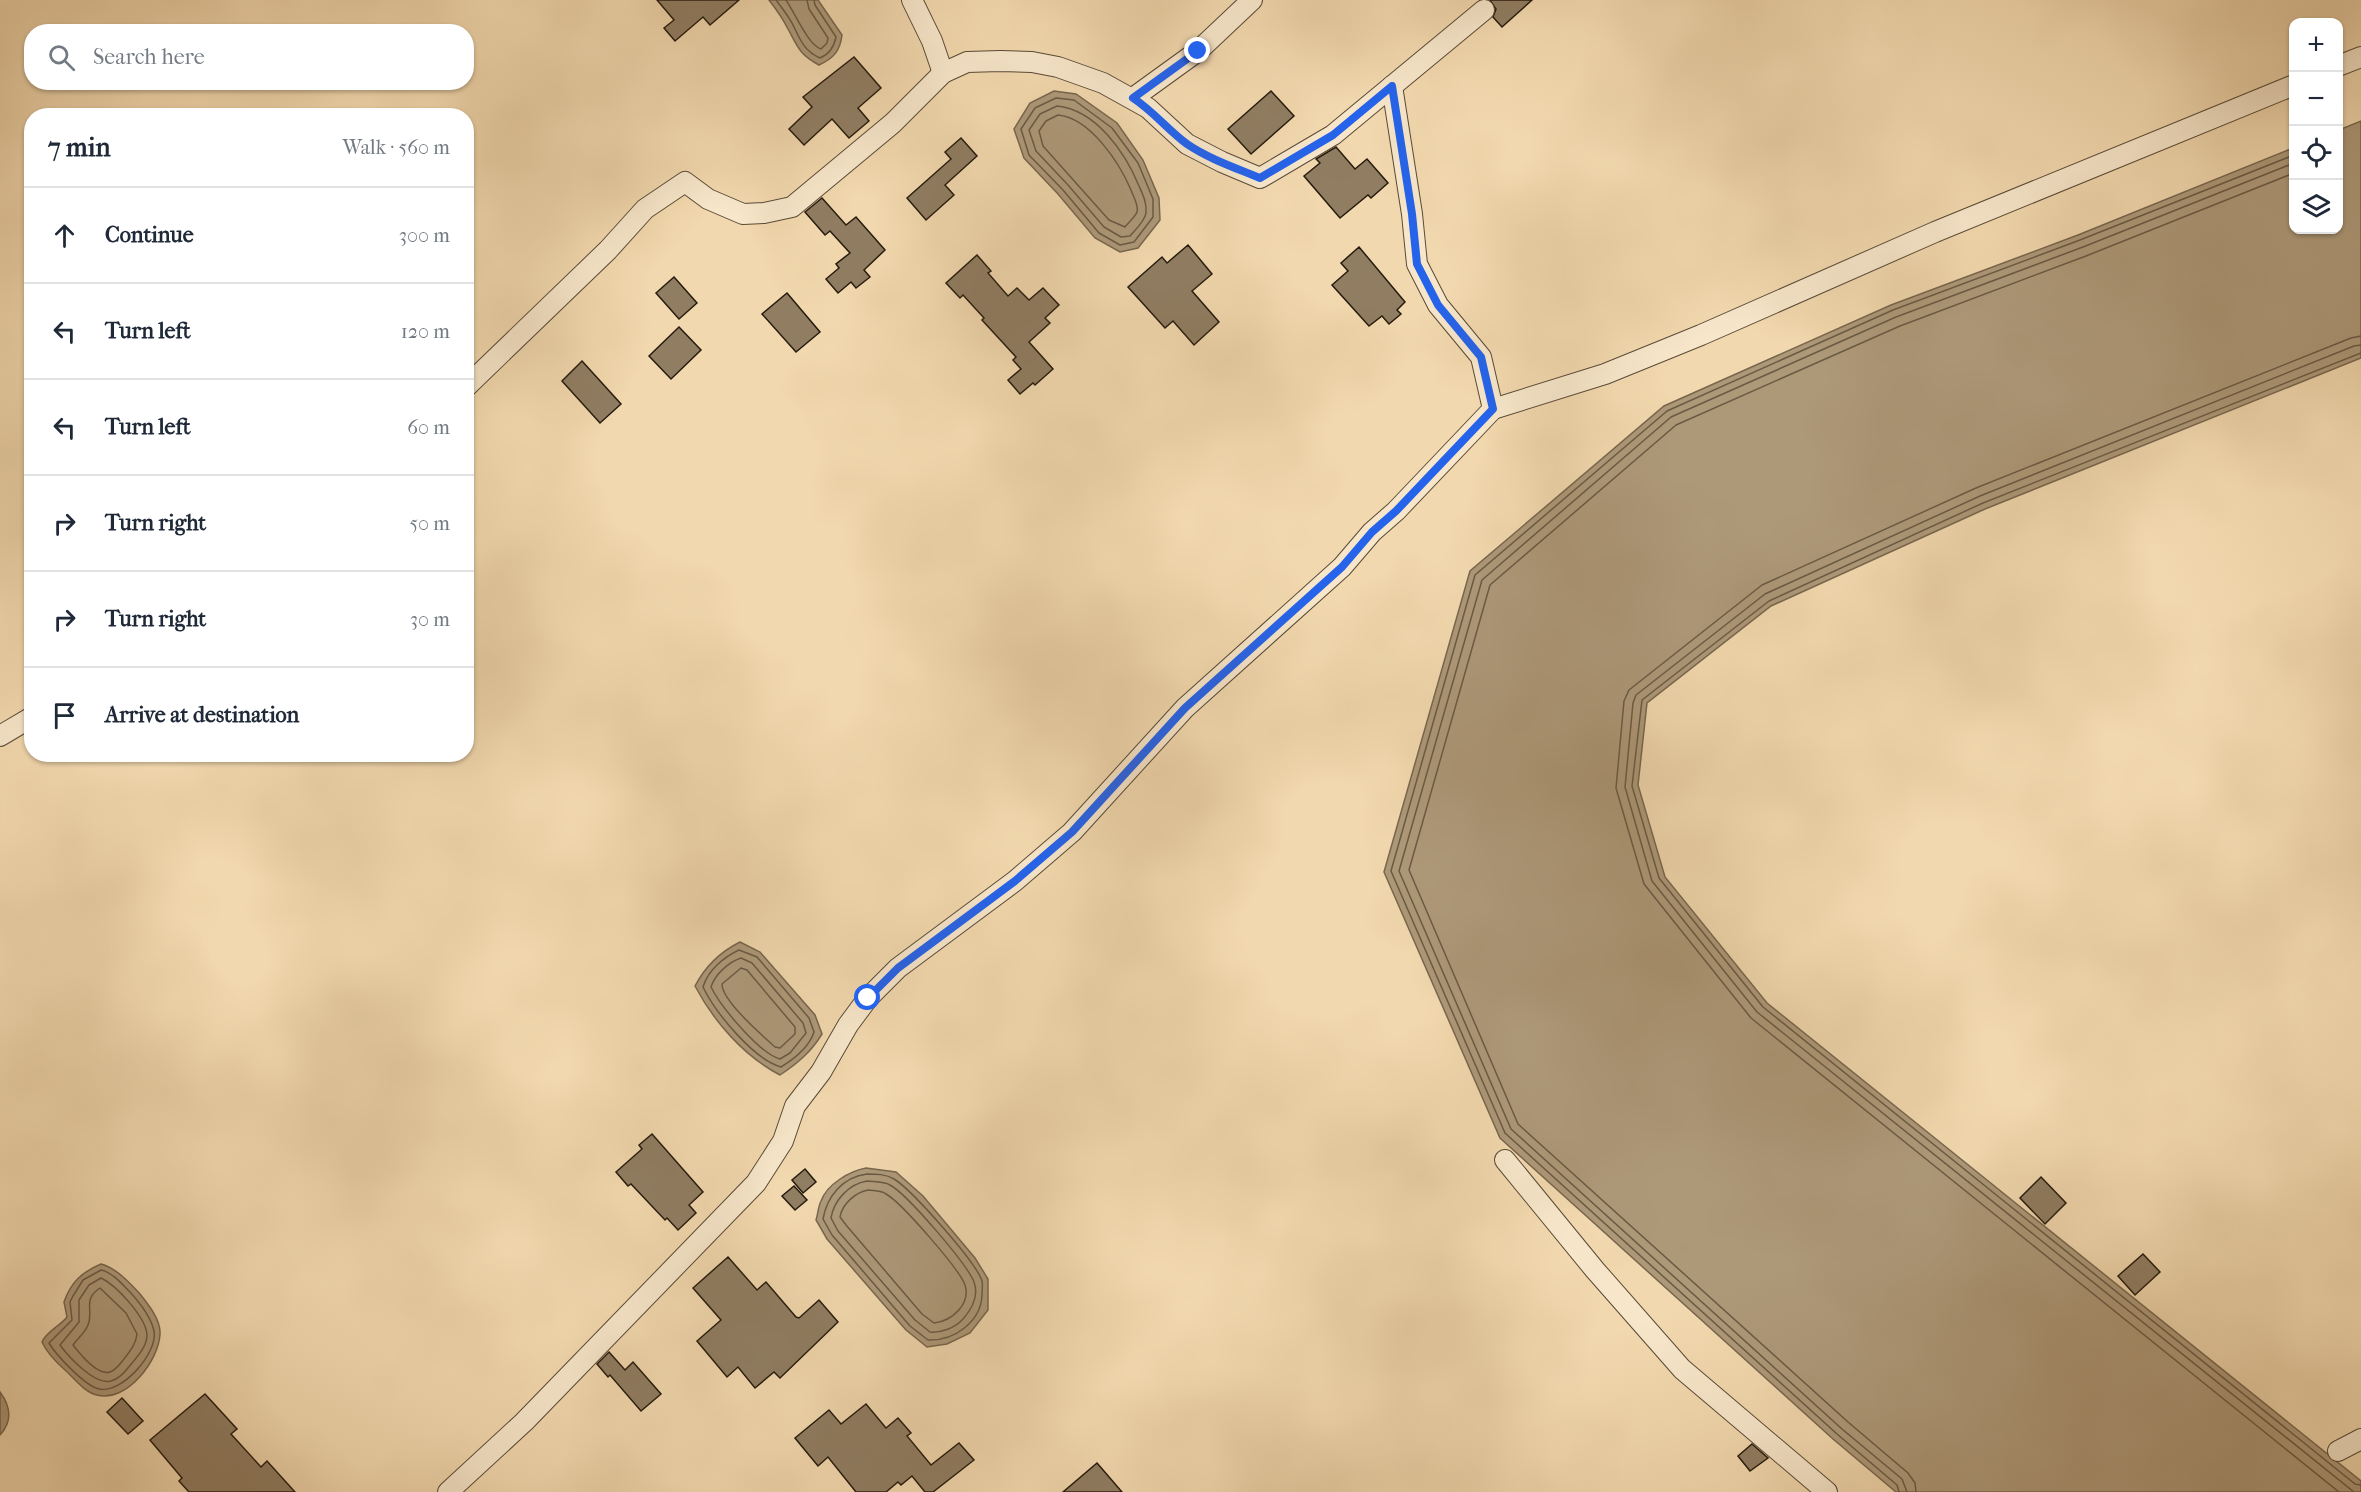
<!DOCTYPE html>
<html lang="en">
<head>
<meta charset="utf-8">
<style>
  :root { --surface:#fff; --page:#f6f6f7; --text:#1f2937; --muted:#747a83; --line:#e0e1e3 }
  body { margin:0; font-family:"IM FELL French Canon",serif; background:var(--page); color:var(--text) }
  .controls { position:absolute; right:18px; top:18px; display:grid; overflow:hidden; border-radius:12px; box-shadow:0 2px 4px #0004 }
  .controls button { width:54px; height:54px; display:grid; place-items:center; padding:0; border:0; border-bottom:2px solid var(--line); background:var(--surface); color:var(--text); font:30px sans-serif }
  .stop { position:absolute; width:18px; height:18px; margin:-14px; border:4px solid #2563eb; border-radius:50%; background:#fff }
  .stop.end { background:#2563eb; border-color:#fff; box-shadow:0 2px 6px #0008 }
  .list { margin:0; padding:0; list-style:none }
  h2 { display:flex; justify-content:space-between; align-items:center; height:78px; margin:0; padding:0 24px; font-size:26px }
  h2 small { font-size:20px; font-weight:400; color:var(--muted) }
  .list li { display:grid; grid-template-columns:39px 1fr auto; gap:18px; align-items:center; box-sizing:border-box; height:96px; padding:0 24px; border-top:2px solid var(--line) }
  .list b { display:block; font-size:22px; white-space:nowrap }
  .list em { font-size:20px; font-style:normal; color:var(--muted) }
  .icon { flex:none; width:33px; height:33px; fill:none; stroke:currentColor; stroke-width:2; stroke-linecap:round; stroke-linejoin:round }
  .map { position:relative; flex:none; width:2361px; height:1492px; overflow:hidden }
  .search { position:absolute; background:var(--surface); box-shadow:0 2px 4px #0004; left:24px; top:24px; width:450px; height:66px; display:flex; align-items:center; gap:15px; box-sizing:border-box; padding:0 21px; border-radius:24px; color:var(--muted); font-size:22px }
  .panel { position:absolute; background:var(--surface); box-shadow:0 2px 4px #0004; left:24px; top:108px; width:450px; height:654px; border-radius:24px }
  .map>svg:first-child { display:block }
  .water { fill:#ad9878; stroke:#77664e; stroke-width:1.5 }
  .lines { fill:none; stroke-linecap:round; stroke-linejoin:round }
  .shore { stroke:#6a5a44; stroke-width:1.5 }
  .building { fill:#907d62; stroke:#261b0f; stroke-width:1.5 }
  .street-casing { stroke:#594a37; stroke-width:22 }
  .street { stroke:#f7e6ca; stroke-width:20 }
  .route { stroke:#2563eb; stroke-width:8 }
</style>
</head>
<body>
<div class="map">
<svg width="2361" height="1492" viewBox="0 0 2361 1492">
  <rect width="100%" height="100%" fill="#f2d8ae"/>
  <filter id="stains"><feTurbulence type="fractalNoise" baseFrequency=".00333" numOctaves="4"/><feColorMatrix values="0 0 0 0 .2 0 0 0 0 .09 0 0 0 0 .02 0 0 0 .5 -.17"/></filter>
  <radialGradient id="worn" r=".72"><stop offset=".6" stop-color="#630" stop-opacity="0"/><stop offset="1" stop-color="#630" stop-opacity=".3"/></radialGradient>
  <g class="water">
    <path d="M769,0H818L842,35C840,51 834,58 819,65C799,54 798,47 788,29C783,19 776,9 769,0Z"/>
    <polygon points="1054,91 1076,94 1117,123 1143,160 1159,198 1160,220 1138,248 1120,252 1095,238 1058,194 1024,158 1014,129 1030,103"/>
    <polygon points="2361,121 2361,358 1985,509 1771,606 1647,703 1638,785 1665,877 1767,1003 2361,1481 2361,1492 1896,1492 1833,1439 1500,1138 1384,872 1470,571 1664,406 1891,305 2078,235 2293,148 2294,230 2338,230 2339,130"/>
    <path d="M740,942L760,952L815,1015L822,1034C811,1052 798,1063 780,1075C744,1056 714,1022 695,986C706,965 720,952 740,942Z"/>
    <path d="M866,1168L896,1172L923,1196L975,1258L988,1279V1310L970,1333L947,1344L927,1347L906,1330L886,1307L827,1239L816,1220C818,1214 818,1207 821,1201C827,1184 850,1171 866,1168Z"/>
    <path d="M101,1264C116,1268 129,1282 140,1294C148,1304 161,1320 160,1334C159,1360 127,1403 97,1395C85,1393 74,1378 65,1370C56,1362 47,1353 42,1342C46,1332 60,1326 67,1317L64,1302C71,1282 82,1272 101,1264Z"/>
    <path d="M0,1392C11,1407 13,1421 0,1435Z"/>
  </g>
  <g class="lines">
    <g class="shore">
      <path d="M776,0C783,9 791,19 795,29C801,42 806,52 820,58C830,54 834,47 836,37L815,5L814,0"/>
      <path d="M786,0C795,13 808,45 821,49L827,43L828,38L809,9L807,0"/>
      <polygon points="1056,98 1074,100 1112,128 1138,163 1153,199 1153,217 1134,242 1120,245 1099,233 1063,190 1029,155 1021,129 1035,108"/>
      <path d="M1057,106C1096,110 1125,152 1139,186C1143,195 1147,203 1146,213C1145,221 1135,230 1130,236L1121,237L1104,227L1068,185L1036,151L1029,130L1040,114Z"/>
      <path d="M1058,115C1090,118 1119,162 1131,190C1133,196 1139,205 1137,212C1135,217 1128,223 1125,227L1109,220L1043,146L1039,131L1046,121Z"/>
      <polyline points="2361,353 1983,503 1769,601 1642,700 1632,786 1659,878 1763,1007 2355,1484 2361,1485"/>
      <path d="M739,950L757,957L809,1018L814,1032C809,1048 794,1059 781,1067C753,1059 715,1012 703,987C708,970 724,957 739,950Z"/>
      <path d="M741,958L752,963L803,1023L806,1033L790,1053L780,1059C759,1053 721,1007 711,987C715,974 729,962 741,958Z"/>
      <path d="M741,968L747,970L795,1027V1034L780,1048L775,1047C762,1035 722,1001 722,984Z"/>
      <path d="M867,1174C876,1174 886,1174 894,1179C912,1190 976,1262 982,1281C983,1284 982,1291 982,1295C981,1322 954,1341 928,1340L910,1326L832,1235L823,1219C827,1196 843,1177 867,1174Z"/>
      <path d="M867,1181C874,1182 883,1181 890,1185C907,1194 967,1264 974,1282C979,1296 972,1309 963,1319C955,1328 941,1333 930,1332L915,1320L838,1231L831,1218C834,1200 849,1184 867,1181Z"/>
      <path d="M868,1190C874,1191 881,1190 886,1194C901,1202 960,1270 965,1285C971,1304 952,1321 934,1323L922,1314L846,1225L840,1217C842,1204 856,1192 868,1190Z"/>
      <path d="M101,1270C112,1272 122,1284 130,1292C140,1303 151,1317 154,1331C158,1353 122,1394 99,1389C85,1386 56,1355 49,1343L72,1320L70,1302L73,1296L83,1280Z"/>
      <path d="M101,1278C116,1285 146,1317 147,1335C147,1346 138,1356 132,1363C126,1370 120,1379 111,1381C95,1386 68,1356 60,1345L79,1322V1300L89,1285Z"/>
      <path d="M100,1288L126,1313L137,1334C136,1344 130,1351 124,1359C120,1364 116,1370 110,1372C98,1376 80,1354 73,1345C77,1339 85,1333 88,1325C94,1310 82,1300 100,1288Z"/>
      <polyline points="1899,1492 1897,1485 1837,1434 1505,1133 1391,871 1475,575 1667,411 1893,310 2080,240 2294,155"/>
      <polyline points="1907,1492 1902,1479 1842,1429 1511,1129 1399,871 1482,580 1671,417 1896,317 2083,247 2294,163"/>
      <polyline points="1916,1492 1915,1483 1908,1473 1848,1422 1518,1124 1409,870 1490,585 1676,425 1900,326 2086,256 2294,173"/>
      <polyline points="2339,1492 1751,1018 1644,884 1616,788 1624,701 1629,690 1762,585 1976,488 2351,338 2361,336"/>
      <polyline points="2354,1492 1757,1012 1652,881 1625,787 1633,703 1636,695 1765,594 1980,496 2354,346 2361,345"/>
    </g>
  </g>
  <g class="building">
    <polygon points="657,0 739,0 710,25 703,17 675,41 664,28 674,20"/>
    <polygon points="1490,0 1532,0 1502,27 1493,17 1496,9"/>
    <polygon points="854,57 881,88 858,108 869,121 849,138 832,119 804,145 789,129 812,107 803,97"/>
    <polygon points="1271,91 1294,116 1251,154 1228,129"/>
    <polygon points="961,138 977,156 945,185 954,195 926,220 907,198 951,159 945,152"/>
    <polygon points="1336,147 1355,169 1367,159 1388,183 1371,198 1368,195 1340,218 1304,176 1320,163 1316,159"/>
    <polygon points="822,198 846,225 856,217 885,250 864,270 870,277 856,288 851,282 838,293 826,279 839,268 836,264 850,253 830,231 825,235 805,212"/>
    <polygon points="1188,245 1212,274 1192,291 1219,322 1194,345 1173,321 1165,328 1128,287 1162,257 1167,263"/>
    <polygon points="1359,247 1405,302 1397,310 1401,314 1389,324 1382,316 1369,326 1332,285 1348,271 1341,263"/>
    <polygon points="977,255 991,271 988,273 1008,296 1017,288 1029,300 1043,288 1059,305 1045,318 1050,323 1029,342 1053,369 1035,385 1033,383 1020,394 1008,380 1021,369 1013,360 1016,357 982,320 984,318 963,295 960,298 946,283"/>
    <polygon points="674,277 697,303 679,319 656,293"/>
    <polygon points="787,293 820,332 796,352 762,314"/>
    <polygon points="679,327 701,350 671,379 649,356"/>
    <polygon points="582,361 621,404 600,423 562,381"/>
    <polygon points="652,1134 703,1192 689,1205 696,1213 678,1230 667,1218 665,1220 631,1184 628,1186 616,1172 642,1149 639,1145"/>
    <polygon points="805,1169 816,1182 803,1193 792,1180"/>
    <polygon points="2041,1177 2066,1203 2045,1224 2020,1198"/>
    <polygon points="794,1186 807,1200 795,1210 782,1196"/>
    <polygon points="2143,1254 2160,1272 2135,1295 2118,1276"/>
    <polygon points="728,1257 757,1290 766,1282 796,1317 799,1318 819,1300 838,1322 780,1378 774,1372 755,1388 738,1367 727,1377 697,1341 721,1320 693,1288"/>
    <polygon points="609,1352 625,1370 633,1362 661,1394 641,1411 610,1375 608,1377 597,1364"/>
    <polygon points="205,1394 237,1429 231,1434 261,1467 267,1461 295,1492 189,1492 179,1481 182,1478 150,1440"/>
    <polygon points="122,1398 143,1421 128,1434 107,1412"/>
    <polygon points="866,1404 886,1428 898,1418 911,1433 907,1436 931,1465 959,1443 974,1460 933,1492 925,1492 912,1476 901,1485 898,1482 886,1492 856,1492 828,1457 818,1466 795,1438 829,1410 841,1424"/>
    <polygon points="1752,1444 1768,1458 1750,1471 1738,1456"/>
    <polygon points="1097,1463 1122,1492 1063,1492"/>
  </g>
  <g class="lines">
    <defs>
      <g id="street">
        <polyline points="912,0 932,41 943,73"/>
        <polyline points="2338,66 2361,57"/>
        <polyline points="1133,98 1198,51 1252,0"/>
        <polyline points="466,387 608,250 645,209 685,182 708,199 743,214 764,213 792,207 893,123 943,73 967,62 1000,61 1032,62 1058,67 1103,83 1148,108 1187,144 1222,162 1260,178 1333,135 1484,10"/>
        <polyline points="1493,409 1605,374 1701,335 1935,232 2294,85"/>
        <polyline points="0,736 32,717"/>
        <polyline points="1505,1160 1595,1270 1682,1369 1827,1492"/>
        <polyline points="2338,1451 2361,1439"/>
        <polyline points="448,1492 524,1422 756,1183 783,1141 795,1106 821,1072 848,1025 868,998 898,968 1015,881 1072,832 1185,708 1342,567 1372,532 1396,511 1493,409 1481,357 1438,305 1417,264 1412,214 1392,86"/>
      </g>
    </defs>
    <use href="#street" class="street-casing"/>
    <use href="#street" class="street"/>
  </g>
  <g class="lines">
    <path class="route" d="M868,998L898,968L1015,881L1072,832L1185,708L1342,567L1372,532L1396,511L1493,409L1481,357L1438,305L1417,264L1412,214L1392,86L1333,135L1260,178C1236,168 1209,159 1187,144C1168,130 1153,111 1133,98L1198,51"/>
  </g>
  <rect width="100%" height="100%" filter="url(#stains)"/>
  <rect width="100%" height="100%" fill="url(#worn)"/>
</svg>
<div class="controls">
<button>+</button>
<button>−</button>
<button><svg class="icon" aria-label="locate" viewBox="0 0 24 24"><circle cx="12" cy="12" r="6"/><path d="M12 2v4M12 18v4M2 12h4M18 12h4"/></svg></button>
<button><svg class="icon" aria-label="layers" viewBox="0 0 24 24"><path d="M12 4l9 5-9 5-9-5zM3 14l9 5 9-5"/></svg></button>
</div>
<div class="stop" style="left:868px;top:998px"></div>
<div class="stop end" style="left:1198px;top:51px"></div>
<div class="search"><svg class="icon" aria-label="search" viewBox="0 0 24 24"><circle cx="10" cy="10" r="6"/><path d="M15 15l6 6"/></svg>Search here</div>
<section class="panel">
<h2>7 min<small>Walk · 560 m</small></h2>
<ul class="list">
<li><svg class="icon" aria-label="ahead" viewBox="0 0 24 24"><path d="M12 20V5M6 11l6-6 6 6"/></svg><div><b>Continue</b></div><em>300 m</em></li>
<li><svg class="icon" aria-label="left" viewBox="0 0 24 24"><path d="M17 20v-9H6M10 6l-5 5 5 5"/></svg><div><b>Turn left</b></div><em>120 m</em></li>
<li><svg class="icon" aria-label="left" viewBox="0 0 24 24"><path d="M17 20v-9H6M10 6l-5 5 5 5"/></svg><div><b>Turn left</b></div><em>60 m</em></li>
<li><svg class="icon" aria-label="right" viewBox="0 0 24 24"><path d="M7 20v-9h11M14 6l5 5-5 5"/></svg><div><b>Turn right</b></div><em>50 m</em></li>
<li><svg class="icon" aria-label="right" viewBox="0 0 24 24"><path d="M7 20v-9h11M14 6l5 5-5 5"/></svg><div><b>Turn right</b></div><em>30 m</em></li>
<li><svg class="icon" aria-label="arrive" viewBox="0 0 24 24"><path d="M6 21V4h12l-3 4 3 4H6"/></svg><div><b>Arrive at destination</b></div></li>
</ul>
</section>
</div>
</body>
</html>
